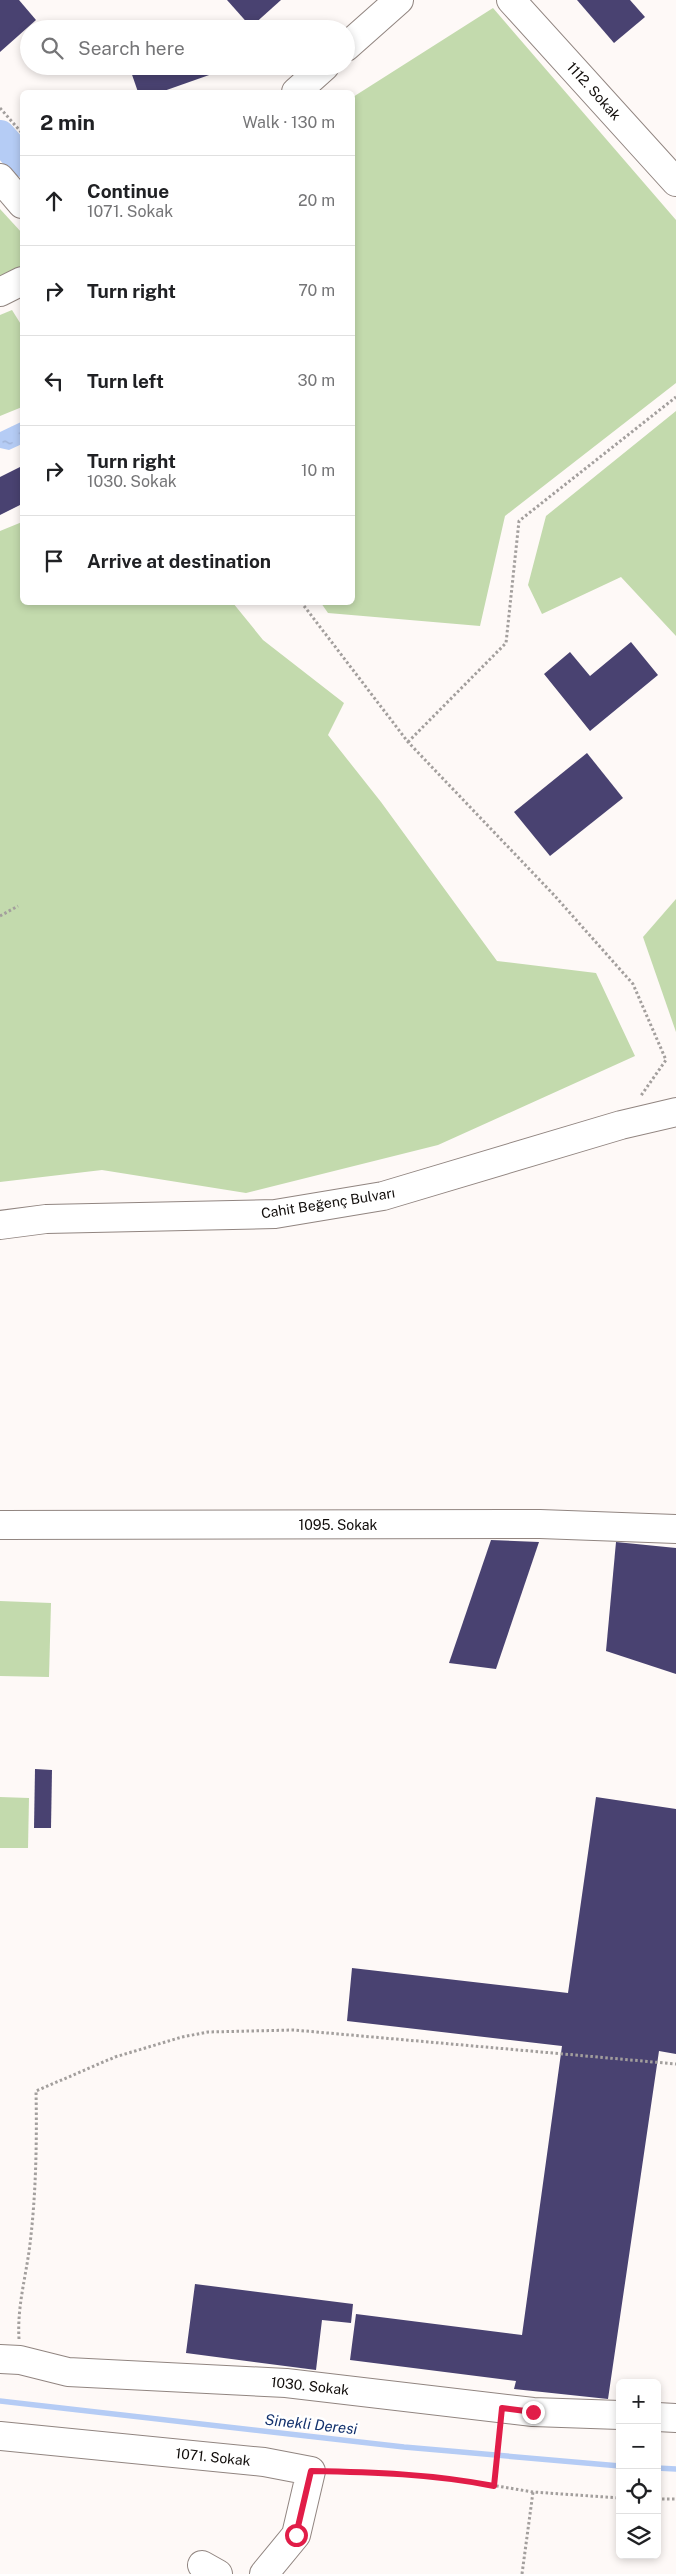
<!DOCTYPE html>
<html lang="en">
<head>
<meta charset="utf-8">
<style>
  :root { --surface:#fff; --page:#f2f2f2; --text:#202124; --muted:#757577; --line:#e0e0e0 }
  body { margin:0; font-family:"Public Sans",sans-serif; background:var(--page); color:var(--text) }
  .controls { position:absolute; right:15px; bottom:15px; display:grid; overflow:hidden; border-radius:8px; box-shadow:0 2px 8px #0003 }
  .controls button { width:45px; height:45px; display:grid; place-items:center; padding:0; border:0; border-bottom:1px solid var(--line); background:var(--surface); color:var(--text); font:25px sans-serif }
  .stop { position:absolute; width:15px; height:15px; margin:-11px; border:4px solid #e11d48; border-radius:50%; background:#fff }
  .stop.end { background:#e11d48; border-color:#fff; box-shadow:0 1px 5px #0008 }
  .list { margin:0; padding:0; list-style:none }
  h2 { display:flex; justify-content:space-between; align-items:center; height:65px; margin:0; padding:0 20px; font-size:21px }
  h2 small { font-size:16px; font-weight:400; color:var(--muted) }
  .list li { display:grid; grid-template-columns:32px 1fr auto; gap:15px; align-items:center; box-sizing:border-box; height:90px; padding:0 20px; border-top:1px solid var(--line) }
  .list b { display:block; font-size:19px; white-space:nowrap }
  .list p { margin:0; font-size:16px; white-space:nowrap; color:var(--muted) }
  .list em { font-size:16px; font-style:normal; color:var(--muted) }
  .icon { flex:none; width:28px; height:28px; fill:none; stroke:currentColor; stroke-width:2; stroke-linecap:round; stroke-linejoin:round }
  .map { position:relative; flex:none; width:676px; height:2574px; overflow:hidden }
  .search { position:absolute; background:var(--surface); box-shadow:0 2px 8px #0003; left:20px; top:20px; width:335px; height:55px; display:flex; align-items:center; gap:12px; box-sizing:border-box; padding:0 18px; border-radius:28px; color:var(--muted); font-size:19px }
  .panel { position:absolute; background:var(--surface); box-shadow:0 2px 8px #0003; left:20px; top:90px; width:335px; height:515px; border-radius:8px }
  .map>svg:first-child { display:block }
  .grass { fill:#c3daad }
  .water { fill:url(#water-ripples) }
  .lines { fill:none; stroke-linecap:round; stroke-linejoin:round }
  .stream { stroke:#b5ccf5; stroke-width:5.5 }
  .river { stroke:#b5ccf5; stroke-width:32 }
  .building { fill:#494271 }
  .minor-casing { stroke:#918580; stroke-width:30 }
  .major-casing { stroke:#918580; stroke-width:30 }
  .path { stroke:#a39f9d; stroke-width:3; stroke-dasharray:2.5 2.5; stroke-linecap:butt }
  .minor { stroke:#fff; stroke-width:28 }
  .major { stroke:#fff; stroke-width:28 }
  .route { stroke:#e11d48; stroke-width:6 }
  .labels { text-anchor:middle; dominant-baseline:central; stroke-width:5; stroke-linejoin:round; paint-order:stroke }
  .street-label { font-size:14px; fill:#100c0a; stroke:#fff }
  .water-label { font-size:15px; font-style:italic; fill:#14326d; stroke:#fff }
</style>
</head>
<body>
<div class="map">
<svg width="676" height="2574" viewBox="0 0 676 2574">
  <defs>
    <pattern id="water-ripples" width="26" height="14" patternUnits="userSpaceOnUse" patternTransform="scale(1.25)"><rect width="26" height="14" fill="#b5ccf5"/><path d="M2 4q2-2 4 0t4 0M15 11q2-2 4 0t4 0" fill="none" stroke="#9baed1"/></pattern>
  </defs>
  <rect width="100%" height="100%" fill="#fef9f7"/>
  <g class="grass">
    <polygon points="493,8 676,220 676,383 505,516 480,626 328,613 321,603 352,602 353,97"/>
    <polygon points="0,209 22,233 22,268 0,279"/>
    <polygon points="12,310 22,326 22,407 0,416 0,315"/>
    <polygon points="676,411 676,636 621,577 542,614 528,585 546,516"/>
    <polygon points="22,522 22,602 233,603 263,640 344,703 328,735 381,802 497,961 596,973 635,1056 438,1145 246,1193 102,1170 0,1182 0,531"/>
    <polygon points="676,899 676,1032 643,937"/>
    <polygon points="0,1601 51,1603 49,1677 0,1676"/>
    <polygon points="0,1797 29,1798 28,1848 0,1848"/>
  </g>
  <polygon class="water" points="21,422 22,444 9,450 0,448 0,432"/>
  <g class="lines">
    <g class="stream">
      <polyline points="0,2401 404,2447 620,2466"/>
      <polyline points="657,2468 676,2469"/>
    </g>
    <polyline class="river" points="0,136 22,161"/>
  </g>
  <g class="building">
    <polygon points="0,0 19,0 36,20 0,52"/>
    <polygon points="227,0 281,0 251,27"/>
    <polygon points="577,0 630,0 645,17 614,43"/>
    <polygon points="129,66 229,66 229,68 161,92 138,92"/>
    <polygon points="22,466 22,504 0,515 0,477"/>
    <polygon points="631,642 658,675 590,731 544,674 570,652 590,676"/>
    <polygon points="587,753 623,798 550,856 514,812"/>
    <polygon points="491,1540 539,1542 496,1669 449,1663"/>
    <polygon points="616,1542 676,1548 676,1674 606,1651"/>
    <polygon points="35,1769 52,1770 51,1828 34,1828"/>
    <polygon points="596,1797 676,1809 676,2054 659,2051 608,2399 514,2389 516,2381 350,2360 356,2314 522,2335 562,2046 347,2021 352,1968 568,1993"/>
    <polygon points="195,2284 353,2304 351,2323 322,2320 316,2370 186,2353"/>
  </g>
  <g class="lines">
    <defs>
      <g id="minor">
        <polyline points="511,0 676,182"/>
        <polyline points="346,47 399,0"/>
        <polyline points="296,92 325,66"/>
        <polyline points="0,178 22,204"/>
        <polyline points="0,292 22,281"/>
        <polyline points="0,1525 540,1524 676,1529"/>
        <polyline points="0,2359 20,2360 68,2372 286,2383 533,2412 620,2415"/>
        <polyline points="657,2417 676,2418"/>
        <polyline points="0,2436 264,2462 311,2471 296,2535 264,2574"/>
        <polyline points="202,2565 218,2574"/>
      </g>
      <polyline id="major" points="0,1225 46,1219 275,1214 383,1196 621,1125 676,1112"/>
    </defs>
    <use href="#minor" class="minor-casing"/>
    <use href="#major" class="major-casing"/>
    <g class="path">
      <polyline points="0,108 22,133"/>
      <polyline points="301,602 408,742 554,895 633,984 666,1060 640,1097"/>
      <polyline points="408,742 506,643 519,521 676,397"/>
      <polyline points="0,916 18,906"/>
      <path d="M19,2339C17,2306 26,2277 30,2244C36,2194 37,2142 36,2091L115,2057L182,2037L208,2032L294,2030L676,2064"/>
      <polyline points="332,2472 390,2473 455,2479 533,2492 620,2498"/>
      <polyline points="494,2486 500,2429"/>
      <polyline points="657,2499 676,2499"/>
      <polyline points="522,2574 533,2492"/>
    </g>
    <use href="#minor" class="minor"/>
    <use href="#major" class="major"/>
  </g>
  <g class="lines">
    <path class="route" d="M296,2535L311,2471C372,2472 433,2474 494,2486L502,2408L533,2412"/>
  </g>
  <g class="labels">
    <g class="street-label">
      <text transform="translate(594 91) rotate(48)">1112. Sokak</text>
      <text transform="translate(328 1203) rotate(-9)">Cahit Beğenç Bulvarı</text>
      <text x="338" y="1525">1095. Sokak</text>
      <text transform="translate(310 2386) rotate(6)">1030. Sokak</text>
      <text transform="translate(213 2457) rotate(6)">1071. Sokak</text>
    </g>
    <g class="water-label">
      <text transform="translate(311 2424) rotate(6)">Sinekli Deresi</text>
    </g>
  </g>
</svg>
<div class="controls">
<button>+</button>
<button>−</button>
<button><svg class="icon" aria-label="locate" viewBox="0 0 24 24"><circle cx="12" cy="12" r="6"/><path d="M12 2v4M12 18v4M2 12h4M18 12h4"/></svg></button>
<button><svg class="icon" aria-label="layers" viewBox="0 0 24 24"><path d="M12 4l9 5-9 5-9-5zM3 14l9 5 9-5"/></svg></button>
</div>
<div class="stop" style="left:296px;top:2535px"></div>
<div class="stop end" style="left:533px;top:2412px"></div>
<div class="search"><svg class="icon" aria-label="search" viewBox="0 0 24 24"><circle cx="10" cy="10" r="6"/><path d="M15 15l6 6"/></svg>Search here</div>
<section class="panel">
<h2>2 min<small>Walk · 130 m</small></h2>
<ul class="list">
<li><svg class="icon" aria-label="ahead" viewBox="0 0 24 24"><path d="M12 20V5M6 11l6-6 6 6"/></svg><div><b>Continue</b><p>1071. Sokak</p></div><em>20 m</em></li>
<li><svg class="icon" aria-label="right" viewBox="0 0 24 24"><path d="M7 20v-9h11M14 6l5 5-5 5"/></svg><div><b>Turn right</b></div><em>70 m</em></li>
<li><svg class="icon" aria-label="left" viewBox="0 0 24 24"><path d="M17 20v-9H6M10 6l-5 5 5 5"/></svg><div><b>Turn left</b></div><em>30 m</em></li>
<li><svg class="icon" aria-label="right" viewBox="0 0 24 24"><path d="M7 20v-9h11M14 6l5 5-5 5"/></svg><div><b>Turn right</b><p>1030. Sokak</p></div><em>10 m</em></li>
<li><svg class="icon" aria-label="arrive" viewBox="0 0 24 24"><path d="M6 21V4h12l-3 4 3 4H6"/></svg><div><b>Arrive at destination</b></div></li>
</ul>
</section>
</div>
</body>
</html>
